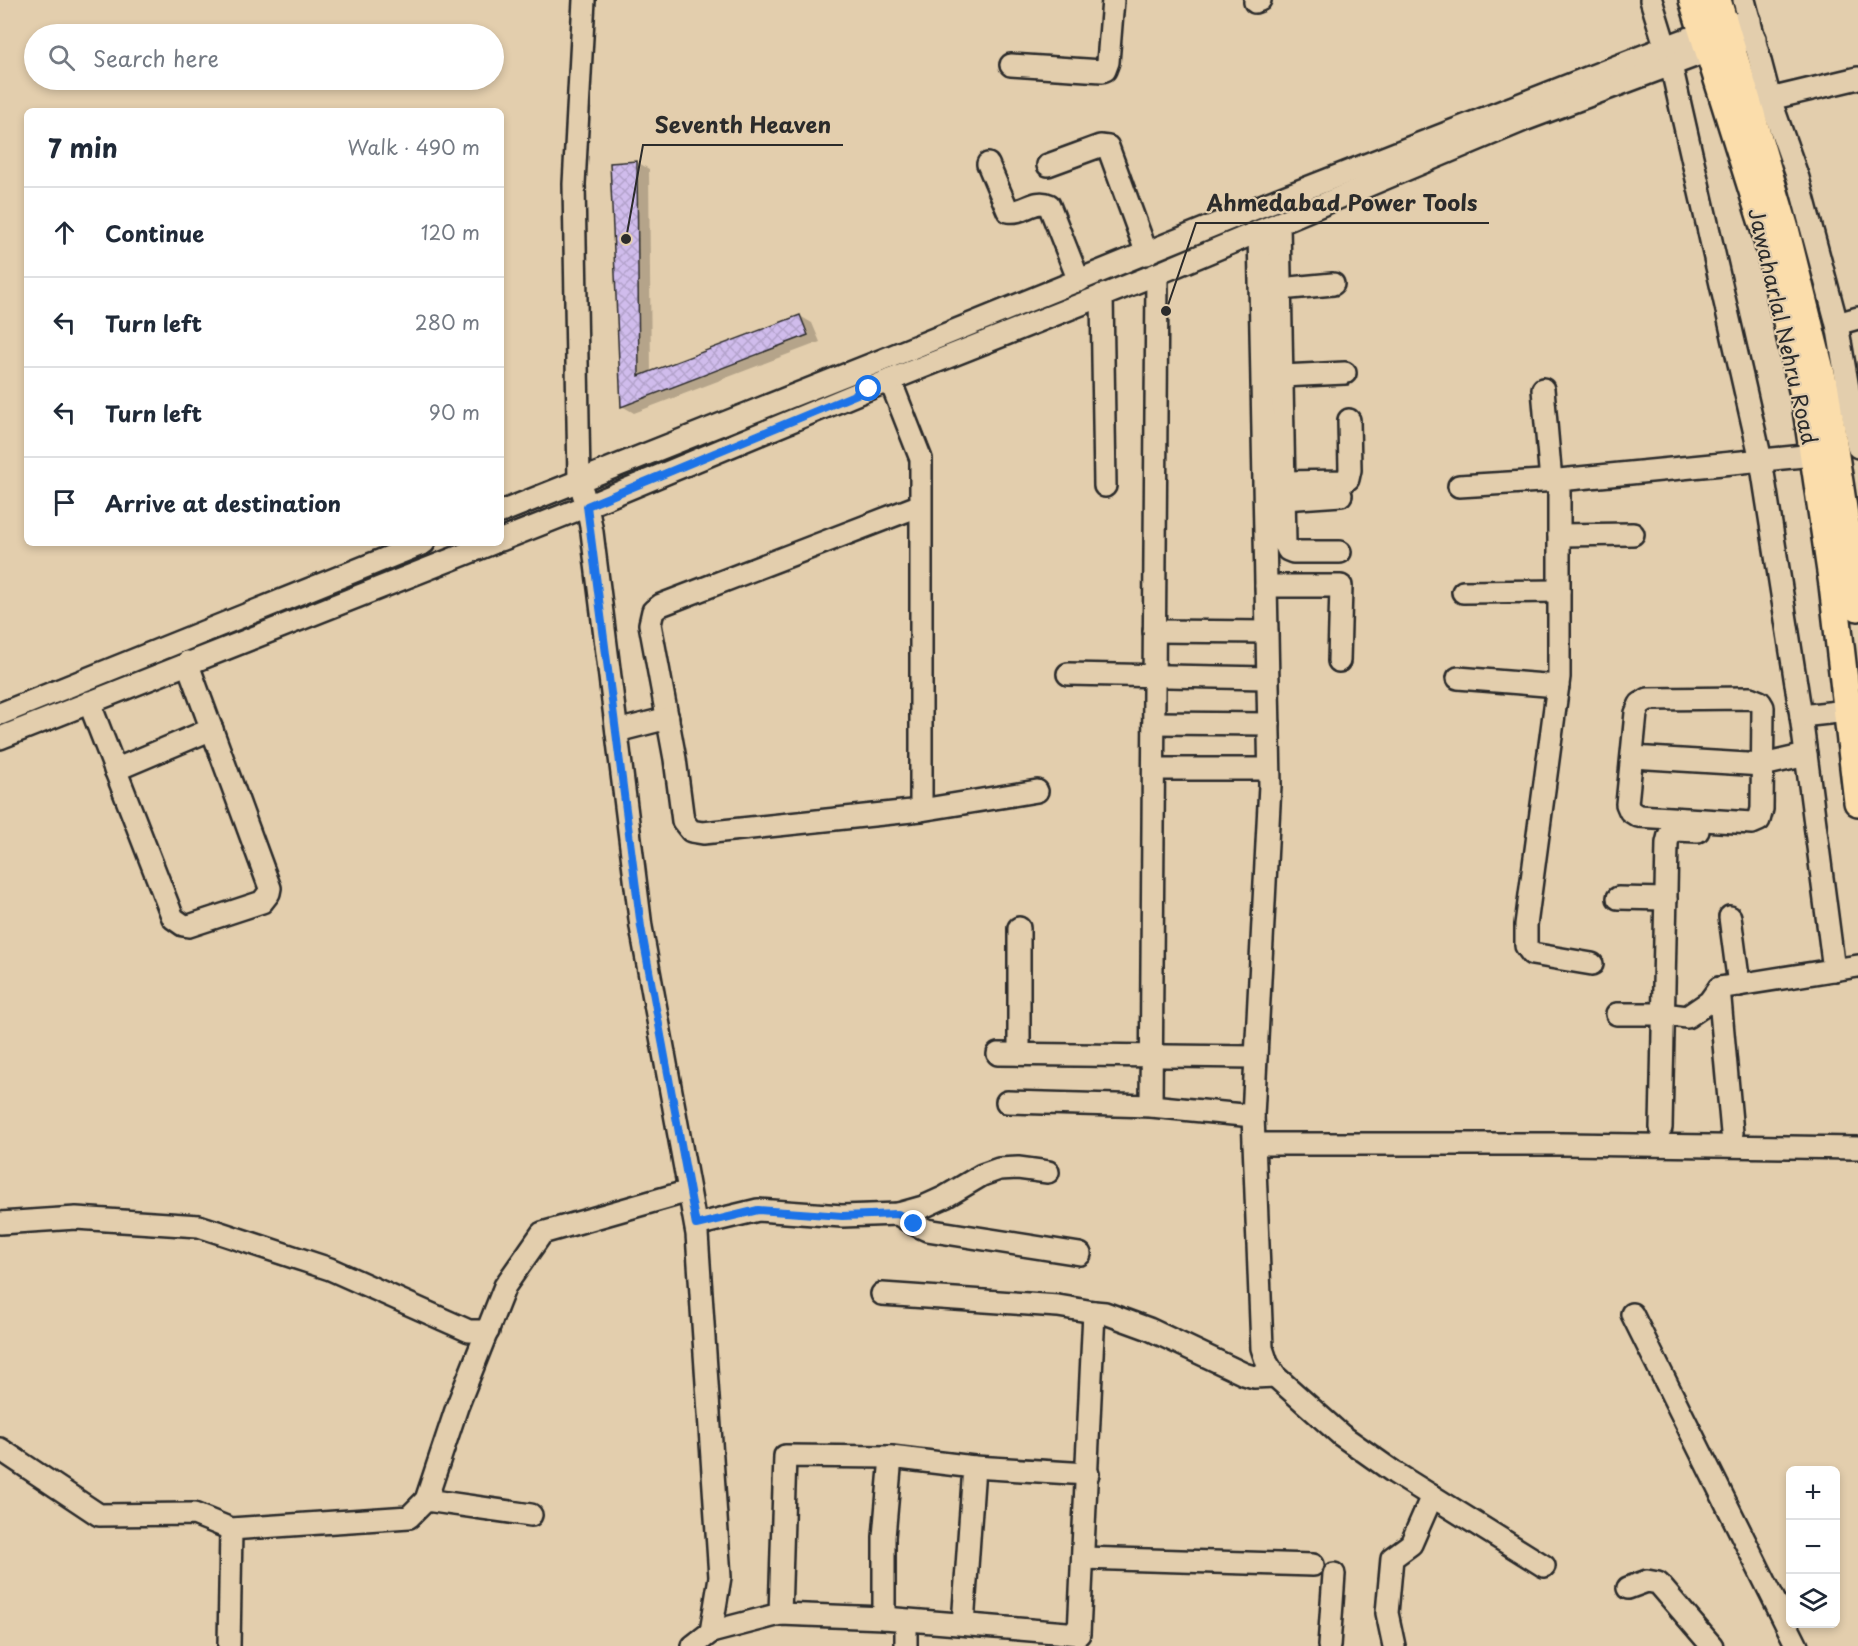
<!DOCTYPE html>
<html lang="en">
<head>
<meta charset="utf-8">
<style>
  :root { --surface:#fff; --page:#f2f2f3; --text:#1f2937; --muted:#747a83; --line:#e0e1e3 }
  body { margin:0; font-family:"Playpen Sans",sans-serif; background:var(--page); color:var(--text) }
  .controls { position:absolute; right:18px; bottom:18px; display:grid; overflow:hidden; border-radius:9px; box-shadow:0 3px 9px #0003 }
  .controls button { width:54px; height:54px; display:grid; place-items:center; padding:0; border:0; border-bottom:2px solid var(--line); background:var(--surface); color:var(--text); font:30px sans-serif }
  .stop { position:absolute; width:18px; height:18px; margin:-14px; border:4px solid #1a73e8; border-radius:50%; background:#fff }
  .stop.end { background:#1a73e8; border-color:#fff; box-shadow:0 2px 6px #0008 }
  .list { margin:0; padding:0; list-style:none }
  h2 { display:flex; justify-content:space-between; align-items:center; height:78px; margin:0; padding:0 24px; font-size:26px }
  h2 small { font-size:20px; font-weight:400; color:var(--muted) }
  .list li { display:grid; grid-template-columns:39px 1fr auto; gap:18px; align-items:center; box-sizing:border-box; height:90px; padding:0 24px; border-top:2px solid var(--line) }
  .list b { display:block; font-size:22px; white-space:nowrap }
  .list em { font-size:20px; font-style:normal; color:var(--muted) }
  .icon { flex:none; width:33px; height:33px; fill:none; stroke:currentColor; stroke-width:2; stroke-linecap:round; stroke-linejoin:round }
  .map { position:relative; flex:none; width:1858px; height:1646px; overflow:hidden }
  .search { position:absolute; background:var(--surface); box-shadow:0 3px 9px #0003; left:24px; top:24px; width:480px; height:66px; display:flex; align-items:center; gap:15px; box-sizing:border-box; padding:0 21px; border-radius:33px; color:var(--muted); font-size:22px }
  .panel { position:absolute; background:var(--surface); box-shadow:0 3px 9px #0003; left:24px; top:108px; width:480px; height:438px; border-radius:9px }
  .map>svg:first-child { display:block }
  .shadow { fill:#0003 }
  .building { fill:url(#building-cross-hatch); stroke:#2b2b2b; stroke-width:1.5 }
  .lines { fill:none; stroke-linecap:round; stroke-linejoin:round }
  .minor-casing { stroke:#2b2b2b; stroke-width:26 }
  .major-casing { stroke:#2b2b2b; stroke-width:32 }
  .minor { stroke:#e3cead; stroke-width:21 }
  .major { stroke:#fbddab; stroke-width:27 }
  .route { stroke:#1a73e8; stroke-width:8 }
  .labels { text-anchor:middle; dominant-baseline:central; stroke-width:4.5; stroke-linejoin:round; paint-order:stroke }
  .street-label { font-size:21px; fill:#2b2b2b; stroke:#e3cead }
  .leader { fill:none; stroke:#2b2b2b; stroke-width:2 }
  .callout-dot { fill:#2b2b2b; stroke:#e3cead; stroke-width:2 }
  .callout-label { font-size:22px; text-anchor:middle; font-weight:bold; fill:#2b2b2b; stroke:#e3cead; stroke-width:4.5; stroke-linejoin:round; paint-order:stroke }
</style>
</head>
<body>
<div class="map">
<svg width="1858" height="1646" viewBox="0 0 1858 1646">
  <defs>
    <pattern id="building-cross-hatch" width="8" height="8" patternUnits="userSpaceOnUse" patternTransform="scale(1.5)"><rect width="8" height="8" fill="#d0bcec"/><path d="M0 0l8 8M0 8l8-8" fill="none" stroke="#b3a2cb"/></pattern>
  </defs>
  <rect width="100%" height="100%" fill="#e3cead"/>
  <filter id="ink" filterUnits="userSpaceOnUse"><feTurbulence type="fractalNoise" baseFrequency=".0167" numOctaves="2"/><feDisplacementMap in="SourceGraphic" scale="12" xChannelSelector="R" yChannelSelector="G"/><feConvolveMatrix kernelMatrix="1 2 1 2 8 2 1 2 1" color-interpolation-filters="sRGB"/></filter>
  <g filter="url(#ink)">
    <polygon class="shadow" points="637,162 649,169 651,374 800,316 812,323 820,342 634,413 622,406 612,165"/>
    <polygon class="building" points="637,161 639,376 800,315 808,335 621,407 610,163"/>
    <g class="lines">
      <defs>
        <g id="minor">
          <polyline points="584,0 574,184 579,480 587,506 592,532 641,927 697,1234 720,1577 711,1632 693,1646"/>
          <polyline points="1651,0 1671,65 1761,460 1801,716 1834,970"/>
          <polyline points="1744,0 1770,99 1798,178 1837,324 1858,447"/>
          <polyline points="1255,2 1260,0"/>
          <polyline points="1011,65 1102,71 1105,70 1108,62 1113,0"/>
          <polyline points="1757,102 1858,78"/>
          <path d="M988,164L1008,211C1023,214 1035,198 1049,205L1079,281"/>
          <polyline points="1048,165 1100,146 1108,147 1147,254"/>
          <polyline points="1279,223 1285,544 1288,550 1293,552 1340,552"/>
          <polyline points="1259,231 1270,785 1253,1116 1262,1348 1267,1363 1275,1376 1341,1435 1395,1473 1544,1566"/>
          <polyline points="1280,289 1333,284"/>
          <polyline points="1102,295 1105,486"/>
          <polyline points="1837,324 1858,318"/>
          <polyline points="1282,376 1345,373"/>
          <polyline points="890,380 921,459 921,810 703,833 691,831 683,821 675,759 650,624 653,611 661,605 921,505"/>
          <polyline points="1543,389 1551,481"/>
          <polyline points="1284,482 1344,481 1348,479 1350,470 1349,420"/>
          <polyline points="1459,486 1559,480"/>
          <polyline points="1284,499 1341,495"/>
          <polyline points="501,512 885,359 1256,208 1666,47 1703,33 1750,20"/>
          <polyline points="1559,535 1633,534"/>
          <polyline points="501,540 587,506 890,380 1157,274 1524,120 1708,51 1755,38"/>
          <polyline points="1266,586 1341,586 1339,661"/>
          <polyline points="1463,592 1559,591"/>
          <polyline points="1154,631 1267,632"/>
          <polyline points="1068,674 1267,678"/>
          <polyline points="1458,678 1558,686"/>
          <polygon points="1750,698 1760,702 1763,707 1762,809 1759,820 1752,823 1638,816 1630,811 1627,804 1636,713 1640,704 1648,699"/>
          <polyline points="89,702 173,918 183,925 189,926 262,902 269,893 270,888 187,662"/>
          <polyline points="0,714 424,543"/>
          <polyline points="1801,716 1847,711"/>
          <polyline points="1154,723 1269,724"/>
          <polyline points="617,731 668,718"/>
          <polyline points="0,738 493,543"/>
          <polyline points="1632,757 1763,765 1806,755"/>
          <polyline points="1154,769 1269,769"/>
          <polyline points="115,770 212,729"/>
          <polyline points="921,810 1037,791"/>
          <polyline points="1618,898 1666,899"/>
          <polyline points="1730,917 1739,985"/>
          <polyline points="1592,964 1532,954 1526,946 1526,925 1559,677 1559,480 1814,455"/>
          <polyline points="1617,1014 1663,1014 1687,1017 1709,1002 1719,988"/>
          <polyline points="998,1054 1256,1057"/>
          <polyline points="1019,1054 1019,928"/>
          <polyline points="1007,1102 1151,1106 1253,1116"/>
          <polyline points="1151,1106 1157,274"/>
          <polyline points="1661,1128 1667,843 1669,835 1675,830 1698,831"/>
          <polyline points="1732,1133 1719,988 1858,966"/>
          <polyline points="1254,1144 1562,1144 1858,1148"/>
          <polyline points="898,1214 914,1224 927,1230 1080,1254"/>
          <polyline points="0,1223 76,1218 199,1226 330,1269 469,1331 488,1331"/>
          <polyline points="696,1225 758,1210 842,1216 898,1214 923,1207 945,1197 982,1175 999,1169 1018,1168 1048,1172"/>
          <polyline points="882,1294 1058,1306 1094,1312"/>
          <polyline points="1632,1314 1797,1646"/>
          <polyline points="0,1449 99,1515 194,1514 231,1529 409,1517 426,1500 457,1407 505,1286 542,1233 689,1191"/>
          <polyline points="974,1467 1088,1474"/>
          <polyline points="426,1500 531,1515"/>
          <polyline points="1083,1558 1313,1565"/>
          <polyline points="1628,1588 1647,1581 1658,1583 1712,1646"/>
          <polyline points="780,1614 785,1456 891,1457"/>
          <polyline points="884,1618 884,1537 891,1457 974,1467 963,1624"/>
          <polyline points="711,1632 780,1614 884,1618 1079,1634 1094,1312 1105,1313 1149,1329 1244,1374 1254,1377 1275,1376"/>
          <polyline points="229,1646 231,1529"/>
          <polyline points="906,1646 906,1621"/>
          <polyline points="1329,1646 1334,1574"/>
          <polyline points="1394,1646 1387,1613 1392,1558 1411,1544 1432,1496"/>
        </g>
        <g id="major">
          <polyline points="1693,0 1767,236 1806,403 1833,585 1858,802"/>
          <polyline points="1717,0 1785,229 1825,390 1858,607"/>
        </g>
      </defs>
      <use href="#minor" class="minor-casing"/>
      <use href="#major" class="major-casing"/>
      <use href="#minor" class="minor"/>
      <use href="#major" class="major"/>
    </g>
  </g>
  <g class="lines" filter="url(#ink)">
    <polyline class="route" points="869,389 587,506 641,927 696,1225 758,1210 842,1216 898,1214 914,1224"/>
  </g>
  <g class="labels">
    <g class="street-label">
      <text transform="translate(1784 326) rotate(77)">Jawaharlal Nehru Road</text>
    </g>
  </g>
  <path class="leader" d="M626 239L643 145H843M1166 311L1196 223H1489"/>
  <g class="callout-dot">
    <circle cx="626" cy="239" r="6"/>
    <circle cx="1166" cy="311" r="6"/>
  </g>
  <g class="callout-label">
    <text x="743" y="133">Seventh Heaven</text>
    <text x="1342" y="211">Ahmedabad Power Tools</text>
  </g>
</svg>
<div class="controls">
<button>+</button>
<button>−</button>
<button><svg class="icon" aria-label="layers" viewBox="0 0 24 24"><path d="M12 4l9 5-9 5-9-5zM3 14l9 5 9-5"/></svg></button>
</div>
<div class="stop" style="left:869px;top:389px"></div>
<div class="stop end" style="left:914px;top:1224px"></div>
<div class="search"><svg class="icon" aria-label="search" viewBox="0 0 24 24"><circle cx="10" cy="10" r="6"/><path d="M15 15l6 6"/></svg>Search here</div>
<section class="panel">
<h2>7 min<small>Walk · 490 m</small></h2>
<ul class="list">
<li><svg class="icon" aria-label="ahead" viewBox="0 0 24 24"><path d="M12 20V5M6 11l6-6 6 6"/></svg><div><b>Continue</b></div><em>120 m</em></li>
<li><svg class="icon" aria-label="left" viewBox="0 0 24 24"><path d="M17 20v-9H6M10 6l-5 5 5 5"/></svg><div><b>Turn left</b></div><em>280 m</em></li>
<li><svg class="icon" aria-label="left" viewBox="0 0 24 24"><path d="M17 20v-9H6M10 6l-5 5 5 5"/></svg><div><b>Turn left</b></div><em>90 m</em></li>
<li><svg class="icon" aria-label="arrive" viewBox="0 0 24 24"><path d="M6 21V4h12l-3 4 3 4H6"/></svg><div><b>Arrive at destination</b></div></li>
</ul>
</section>
</div>
</body>
</html>
